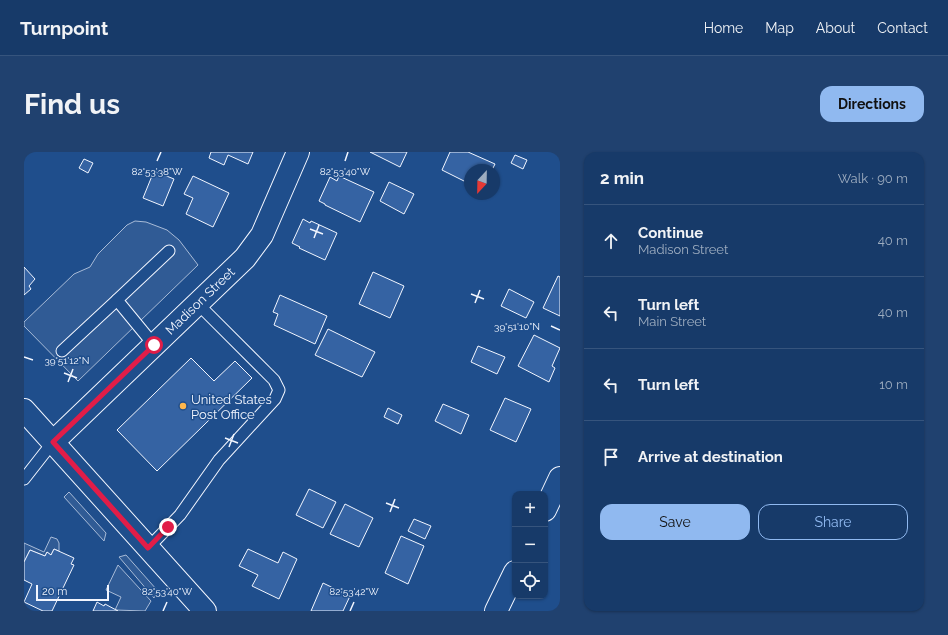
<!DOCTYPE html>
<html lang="en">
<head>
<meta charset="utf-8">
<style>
  :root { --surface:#173a69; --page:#20416f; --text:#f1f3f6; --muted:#9eadc0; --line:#36547d; --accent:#90b9f0 }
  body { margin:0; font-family:Raleway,sans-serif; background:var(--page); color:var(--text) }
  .controls { position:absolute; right:12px; bottom:12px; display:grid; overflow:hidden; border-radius:8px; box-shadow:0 1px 3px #0004 }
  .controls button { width:36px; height:36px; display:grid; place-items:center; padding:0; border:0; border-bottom:1px solid var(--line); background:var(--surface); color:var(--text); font:20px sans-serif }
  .compass { position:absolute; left:440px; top:12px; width:36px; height:36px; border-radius:50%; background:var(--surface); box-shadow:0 1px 3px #0004; rotate:202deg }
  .scale { position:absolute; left:12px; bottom:10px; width:73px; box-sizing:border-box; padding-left:4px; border:2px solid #f2f6ff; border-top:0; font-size:11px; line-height:14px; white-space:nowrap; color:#f2f6ff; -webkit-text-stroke:3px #1f4e8c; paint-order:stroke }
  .stop { position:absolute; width:12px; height:12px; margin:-9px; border:3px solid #e11d48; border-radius:50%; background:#fff }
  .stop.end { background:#e11d48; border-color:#fff; box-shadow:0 1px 4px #0008 }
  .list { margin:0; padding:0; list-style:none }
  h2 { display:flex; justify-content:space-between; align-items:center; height:52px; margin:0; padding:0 16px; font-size:17px }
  h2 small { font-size:13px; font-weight:400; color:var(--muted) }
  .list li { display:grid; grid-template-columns:26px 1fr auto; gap:12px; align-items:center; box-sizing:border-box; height:72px; padding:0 16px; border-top:1px solid var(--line) }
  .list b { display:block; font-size:15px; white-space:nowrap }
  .list p { margin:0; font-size:13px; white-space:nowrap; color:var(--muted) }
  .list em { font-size:13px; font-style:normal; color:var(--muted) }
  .actions { display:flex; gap:8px; padding:12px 16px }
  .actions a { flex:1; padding:9px 0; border:1px solid var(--accent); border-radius:12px; text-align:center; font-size:14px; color:var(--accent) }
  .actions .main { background:var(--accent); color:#111 }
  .icon { flex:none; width:22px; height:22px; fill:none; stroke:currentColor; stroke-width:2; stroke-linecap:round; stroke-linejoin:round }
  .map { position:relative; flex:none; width:536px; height:459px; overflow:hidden; border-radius:12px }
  header { display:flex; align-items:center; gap:24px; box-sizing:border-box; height:56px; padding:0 20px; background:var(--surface); border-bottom:1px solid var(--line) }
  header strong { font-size:19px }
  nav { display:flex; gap:22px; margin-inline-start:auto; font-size:14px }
  .intro { display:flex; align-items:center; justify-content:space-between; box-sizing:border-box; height:96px; padding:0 24px }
  h1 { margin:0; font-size:28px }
  .button { padding:10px 18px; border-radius:12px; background:var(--accent); color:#111; font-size:14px; font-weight:700 }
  main { display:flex; gap:24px; padding:0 24px }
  aside { flex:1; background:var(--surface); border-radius:12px; box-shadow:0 1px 3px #0004 }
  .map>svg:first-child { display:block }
  .built { fill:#305b95; stroke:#a8bbd7 }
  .building { fill:#3563a3; stroke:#f2f6ff }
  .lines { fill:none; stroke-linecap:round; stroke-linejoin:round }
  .lane-casing { stroke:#f2f6ff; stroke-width:13 }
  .street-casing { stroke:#f2f6ff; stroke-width:24 }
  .primary-casing { stroke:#f2f6ff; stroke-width:24 }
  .lane { stroke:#1f4e8c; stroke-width:11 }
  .street { stroke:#1f4e8c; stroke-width:22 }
  .primary { stroke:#1f4e8c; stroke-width:22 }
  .route { stroke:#e11d48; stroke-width:5 }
  .ticks { fill:none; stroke:#f2f6ff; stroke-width:1.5 }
  .poi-dot { fill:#ffb74d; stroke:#1f4e8c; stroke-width:1.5 }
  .labels { text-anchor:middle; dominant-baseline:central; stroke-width:3; stroke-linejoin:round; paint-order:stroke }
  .street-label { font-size:13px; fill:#f2f6ff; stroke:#1f4e8c }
  .poi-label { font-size:13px; fill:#f2f6ff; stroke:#1f4e8c; text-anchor:start }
  .ticks-label { font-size:10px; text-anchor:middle; fill:#f2f6ff; stroke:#1f4e8c; stroke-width:3; stroke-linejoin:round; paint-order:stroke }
</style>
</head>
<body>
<header>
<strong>Turnpoint</strong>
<nav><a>Home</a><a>Map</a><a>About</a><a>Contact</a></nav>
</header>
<div class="intro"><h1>Find us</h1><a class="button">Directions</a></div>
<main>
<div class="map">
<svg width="536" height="459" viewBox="0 0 536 459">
  <rect width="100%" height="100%" fill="#1f4e8c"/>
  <g class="built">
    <polygon points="111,69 122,70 143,78 155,88 174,113 54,229 0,174 0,170 50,122 66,115 74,102 103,73"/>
    <polygon points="45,340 82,381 80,389 40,345"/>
    <polygon points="27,385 33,387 35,391 35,399 30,397 27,403 23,400 21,404 6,398 0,410 0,391 20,400"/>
    <polygon points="102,403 133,438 130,446 95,405"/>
    <polygon points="94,413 127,449 121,459 91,458 97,445 82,438"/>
  </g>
  <g class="building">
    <polygon points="187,0 229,0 224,12 204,3 200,13 185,6"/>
    <polygon points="346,0 383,0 376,15"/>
    <polygon points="426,0 444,0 471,12 468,18 446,18 446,32 418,18"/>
    <polygon points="491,3 503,8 499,17 487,11"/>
    <polygon points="60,7 69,11 64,21 55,16"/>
    <polygon points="130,19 150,27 139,54 119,46"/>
    <polygon points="169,24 205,41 189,75 162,62 169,46 160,42"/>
    <polygon points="315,24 350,40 336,70 301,53 301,52 295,49 306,25 313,29"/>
    <polygon points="365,30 390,42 380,62 356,49"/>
    <polygon points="279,67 286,71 287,69 313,81 301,108 275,96 276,95 268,91"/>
    <polygon points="0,115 11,127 5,134 7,137 0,143"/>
    <polygon points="349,120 380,134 366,166 335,152"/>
    <polygon points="534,124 536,125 536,164 519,156"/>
    <polygon points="485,137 510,150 502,166 477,154"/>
    <polygon points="256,143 303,164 291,192 250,173 254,162 249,160"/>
    <polygon points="304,177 351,200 338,225 291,203"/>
    <polygon points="510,183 536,196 528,214 531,216 525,230 494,214"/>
    <polygon points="454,194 481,205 473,222 447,210"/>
    <polygon points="167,206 190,229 211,209 228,226 133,319 93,278"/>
    <polygon points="481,246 507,257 492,290 466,278"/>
    <polygon points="419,252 445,263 437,282 411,269"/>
    <polygon points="364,256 378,263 374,272 360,265"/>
    <polygon points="285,337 312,350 299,376 272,363"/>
    <polygon points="321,352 349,366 335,395 306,382"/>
    <polygon points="390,367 407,374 401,387 384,379"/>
    <polygon points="377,384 400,394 384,432 361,421"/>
    <polygon points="30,397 50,406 47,412 50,413 28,459 19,459 0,450 8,432 0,428 0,410 6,398 21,404 23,400 27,403"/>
    <polygon points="224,397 254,411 259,400 273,407 255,447 228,434 234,423 215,414"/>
    <polygon points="299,431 326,444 319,459 287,459"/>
    <polygon points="73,450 80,454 81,452 94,459 69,459"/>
  </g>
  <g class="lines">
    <defs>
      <g id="lane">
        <polyline points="130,193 93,148 145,99"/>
        <polyline points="38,199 93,148"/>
        <polyline points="0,327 29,290"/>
        <polyline points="124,396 156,363 195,308 251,247 255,238 250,228 174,152"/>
      </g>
      <g id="street">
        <polyline points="29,290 221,106 238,83 274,0"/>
        <polyline points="521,358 536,326"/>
        <polyline points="472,459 491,420"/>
      </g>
      <polyline id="primary" points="0,258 181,459"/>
    </defs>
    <use href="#lane" class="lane-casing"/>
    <use href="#street" class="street-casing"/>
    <use href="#primary" class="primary-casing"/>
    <use href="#lane" class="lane"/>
    <use href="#street" class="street"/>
    <use href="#primary" class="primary"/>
  </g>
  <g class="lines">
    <polyline class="route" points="130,193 29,290 124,396 144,375"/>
  </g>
  <path class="ticks" d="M133,9L137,0M321,9L324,0M286,77L299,82M290,86L295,73M447,142L460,147M451,151L456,138M527,174L536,178M0,205L9,208M40,221L53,226M44,230L49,217M201,286L214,291M205,295L210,282M362,351L375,356M366,360L371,347M139,459L143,450M326,459L330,450"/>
  <circle class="poi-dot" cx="159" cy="254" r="4"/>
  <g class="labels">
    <g class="street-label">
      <text transform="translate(176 149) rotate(-44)">Madison Street</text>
    </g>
    <g class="poi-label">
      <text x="167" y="247">United States<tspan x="167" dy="15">Post Office</tspan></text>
    </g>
  </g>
  <g class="ticks-label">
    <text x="133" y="23">82°53'38"W</text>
    <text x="321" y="23">82°53'40"W</text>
    <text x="493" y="178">39°51'10"N</text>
    <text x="43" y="212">39°51'12"N</text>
    <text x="143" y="443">82°53'40"W</text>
    <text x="330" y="443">82°53'42"W</text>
  </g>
</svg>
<div class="controls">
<button>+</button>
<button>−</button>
<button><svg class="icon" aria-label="locate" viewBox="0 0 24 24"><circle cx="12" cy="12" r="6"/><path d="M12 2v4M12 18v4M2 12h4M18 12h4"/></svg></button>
</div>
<svg class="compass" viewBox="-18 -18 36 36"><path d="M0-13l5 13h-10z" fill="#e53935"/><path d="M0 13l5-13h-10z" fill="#9eadc0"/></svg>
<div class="scale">20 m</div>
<div class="stop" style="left:130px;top:193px"></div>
<div class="stop end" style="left:144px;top:375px"></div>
</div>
<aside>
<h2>2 min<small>Walk · 90 m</small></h2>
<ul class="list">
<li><svg class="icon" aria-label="ahead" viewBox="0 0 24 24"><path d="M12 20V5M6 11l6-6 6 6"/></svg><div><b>Continue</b><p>Madison Street</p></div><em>40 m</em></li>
<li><svg class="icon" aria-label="left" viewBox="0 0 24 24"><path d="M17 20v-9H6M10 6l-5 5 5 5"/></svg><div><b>Turn left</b><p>Main Street</p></div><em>40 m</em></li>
<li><svg class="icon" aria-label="left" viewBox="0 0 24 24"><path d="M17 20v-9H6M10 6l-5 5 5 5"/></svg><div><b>Turn left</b></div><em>10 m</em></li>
<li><svg class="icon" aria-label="arrive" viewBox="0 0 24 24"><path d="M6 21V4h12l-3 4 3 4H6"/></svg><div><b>Arrive at destination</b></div></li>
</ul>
<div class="actions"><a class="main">Save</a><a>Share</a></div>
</aside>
</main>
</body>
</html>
